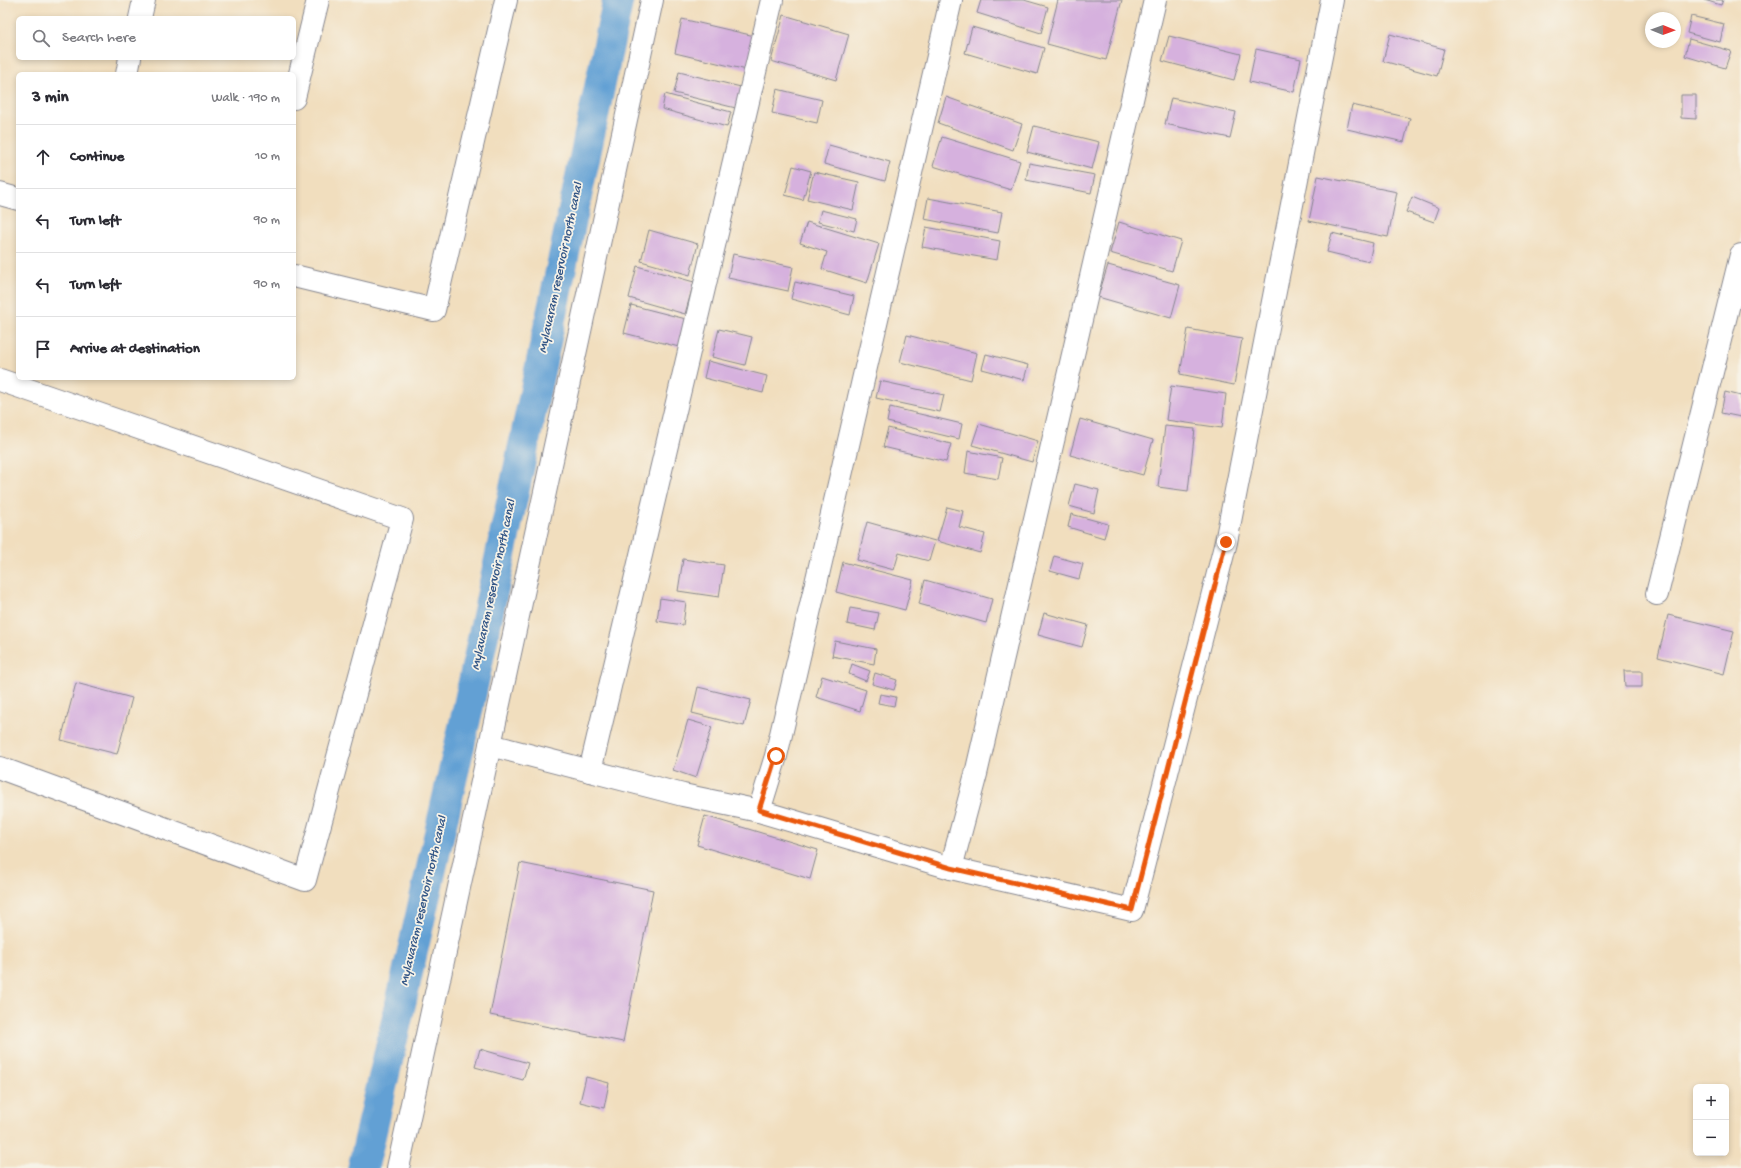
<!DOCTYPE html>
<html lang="en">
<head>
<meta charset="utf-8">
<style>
  :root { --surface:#fff; --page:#f7f7f7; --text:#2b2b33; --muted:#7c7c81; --line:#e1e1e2 }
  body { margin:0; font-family:"Gochi Hand",sans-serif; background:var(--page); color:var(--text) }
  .controls { position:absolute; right:12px; bottom:12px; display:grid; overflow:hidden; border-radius:6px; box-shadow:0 2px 6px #0003 }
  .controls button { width:36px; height:36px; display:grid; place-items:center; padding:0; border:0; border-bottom:1px solid var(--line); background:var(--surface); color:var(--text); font:20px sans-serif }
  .compass { position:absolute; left:1645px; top:12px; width:36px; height:36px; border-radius:50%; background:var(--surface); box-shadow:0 2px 6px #0003; rotate:91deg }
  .stop { position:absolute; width:12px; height:12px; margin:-9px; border:3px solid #ea580c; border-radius:50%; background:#fff }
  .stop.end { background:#ea580c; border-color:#fff; box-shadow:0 1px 4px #0008 }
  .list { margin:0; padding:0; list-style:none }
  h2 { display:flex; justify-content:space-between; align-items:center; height:52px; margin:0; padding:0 16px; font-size:17px }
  h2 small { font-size:13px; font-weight:400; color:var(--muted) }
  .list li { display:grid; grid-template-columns:26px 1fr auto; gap:12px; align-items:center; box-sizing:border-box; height:64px; padding:0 16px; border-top:1px solid var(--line) }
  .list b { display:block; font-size:15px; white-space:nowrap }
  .list em { font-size:13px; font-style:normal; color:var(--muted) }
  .icon { flex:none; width:22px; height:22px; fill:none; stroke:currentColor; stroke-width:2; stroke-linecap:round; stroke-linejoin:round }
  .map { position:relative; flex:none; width:1741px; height:1168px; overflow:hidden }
  .search { position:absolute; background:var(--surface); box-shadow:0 2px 6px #0003; left:16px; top:16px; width:280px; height:44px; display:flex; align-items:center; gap:10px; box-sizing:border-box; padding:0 14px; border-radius:6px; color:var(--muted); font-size:15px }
  .panel { position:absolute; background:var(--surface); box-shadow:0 2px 6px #0003; left:16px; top:72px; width:280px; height:308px; border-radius:6px }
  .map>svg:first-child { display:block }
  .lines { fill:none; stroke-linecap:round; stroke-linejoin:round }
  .canal { stroke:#62a0d4; stroke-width:31 }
  .building { fill:#d6b1de }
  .street-casing { stroke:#86868e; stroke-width:24 }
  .secondary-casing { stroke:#86868e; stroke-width:24 }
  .street { stroke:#fff; stroke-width:22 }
  .secondary { stroke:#fff; stroke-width:22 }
  .route { stroke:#ea580c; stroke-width:5 }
  .labels { text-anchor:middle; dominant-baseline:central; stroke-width:3.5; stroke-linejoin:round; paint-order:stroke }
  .water-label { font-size:13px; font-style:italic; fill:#345787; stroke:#f7f3e8 }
</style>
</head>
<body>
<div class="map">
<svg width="1741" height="1168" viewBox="0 0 1741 1168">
  <rect width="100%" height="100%" fill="#f7f3e8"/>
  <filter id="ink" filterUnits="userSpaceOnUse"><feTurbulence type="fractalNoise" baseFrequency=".025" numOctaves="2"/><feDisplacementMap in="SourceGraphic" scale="8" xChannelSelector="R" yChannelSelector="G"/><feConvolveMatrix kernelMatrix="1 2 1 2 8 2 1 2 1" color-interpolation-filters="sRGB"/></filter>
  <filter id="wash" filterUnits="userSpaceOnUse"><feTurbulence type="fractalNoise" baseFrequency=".012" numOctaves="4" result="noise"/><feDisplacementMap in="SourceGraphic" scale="16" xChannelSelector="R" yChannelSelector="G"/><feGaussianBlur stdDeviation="0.9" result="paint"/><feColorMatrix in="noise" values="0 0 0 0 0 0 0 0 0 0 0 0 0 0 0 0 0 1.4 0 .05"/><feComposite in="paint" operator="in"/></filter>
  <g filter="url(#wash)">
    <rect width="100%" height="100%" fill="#f1debe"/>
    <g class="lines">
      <polyline class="canal" points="363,1168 468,708 618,0"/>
    </g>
    <g id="blocks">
      <g class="building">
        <polygon points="981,0 1024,0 1048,7 1041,33 977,13"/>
        <polygon points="1058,0 1122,0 1106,60 1047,44"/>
        <polygon points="1704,0 1723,0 1721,5"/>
        <polygon points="784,15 849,34 836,80 771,61"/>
        <polygon points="1691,16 1724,24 1720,42 1687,33"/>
        <polygon points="682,19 759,37 751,71 675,53"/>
        <polygon points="972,27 1044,48 1037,74 965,53"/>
        <polygon points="1390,34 1444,49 1437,76 1383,61"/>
        <polygon points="1169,36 1241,54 1234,80 1162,61"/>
        <polygon points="1689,39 1731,51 1725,68 1685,56"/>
        <polygon points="1256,49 1301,59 1294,92 1249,82"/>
        <polygon points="679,72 745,88 740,109 674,93"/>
        <polygon points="777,89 822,100 817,123 772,113"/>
        <polygon points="665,94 731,112 727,127 662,109"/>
        <polygon points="1681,95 1696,95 1696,119 1681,118"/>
        <polygon points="946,97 1022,124 1013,150 938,123"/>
        <polygon points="1171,98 1236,112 1230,138 1165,124"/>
        <polygon points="1352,105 1410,118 1404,142 1347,129"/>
        <polygon points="1034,126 1099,142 1092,169 1027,152"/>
        <polygon points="942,137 1020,161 1011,190 933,166"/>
        <polygon points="829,145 890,162 885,181 824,164"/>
        <polygon points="1029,163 1095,175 1091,193 1026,180"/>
        <polygon points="793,166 811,171 803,200 785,195"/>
        <polygon points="814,172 859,182 853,210 807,199"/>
        <polygon points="1318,176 1397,192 1388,237 1309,221"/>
        <polygon points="1412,197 1439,208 1434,222 1406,212"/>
        <polygon points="928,198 1002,212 998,233 924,219"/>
        <polygon points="821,210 857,219 854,231 818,222"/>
        <polygon points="807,222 879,244 867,283 822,269 827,252 800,243"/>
        <polygon points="1119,222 1181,241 1172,271 1110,253"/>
        <polygon points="926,227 1000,241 997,260 922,247"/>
        <polygon points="649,230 698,244 690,275 641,261"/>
        <polygon points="1332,233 1373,243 1369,262 1327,252"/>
        <polygon points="733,254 793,267 788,291 728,278"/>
        <polygon points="1108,265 1180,285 1171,318 1098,297"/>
        <polygon points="637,266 694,282 685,314 629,298"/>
        <polygon points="795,282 854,296 850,315 791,299"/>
        <polygon points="631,305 686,319 679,347 624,333"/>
        <polygon points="719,329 752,337 745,365 712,357"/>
        <polygon points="1188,329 1242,339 1234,385 1180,374"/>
        <polygon points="907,335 977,353 971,380 900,362"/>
        <polygon points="986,354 1028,365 1024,380 982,369"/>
        <polygon points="708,361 767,376 763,393 704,378"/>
        <polygon points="880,381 944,395 940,412 876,398"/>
        <polygon points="1171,386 1226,394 1222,428 1166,420"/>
        <polygon points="1725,392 1741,396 1741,417 1721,413"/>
        <polygon points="890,407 962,424 959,439 887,422"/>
        <polygon points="1080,419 1153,440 1143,475 1070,455"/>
        <polygon points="979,424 1038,441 1032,462 972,445"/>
        <polygon points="1165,426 1195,429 1188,491 1158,487"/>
        <polygon points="888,428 951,444 946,462 883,447"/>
        <polygon points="968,451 1002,458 998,479 965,473"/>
        <polygon points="1075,484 1099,490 1094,513 1069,506"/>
        <polygon points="947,507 963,511 959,527 985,534 980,553 937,541"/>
        <polygon points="1071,514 1108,524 1104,538 1068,527"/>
        <polygon points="867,522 935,541 929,561 899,553 894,570 857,560"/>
        <polygon points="1054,556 1083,564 1079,579 1050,571"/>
        <polygon points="683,559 724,565 719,597 678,591"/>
        <polygon points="843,562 913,580 905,610 836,592"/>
        <polygon points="925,580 992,599 986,623 919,604"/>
        <polygon points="660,598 686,602 683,625 657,621"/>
        <polygon points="850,608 879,613 875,630 847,624"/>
        <polygon points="1044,613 1088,625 1082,647 1038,635"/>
        <polygon points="1668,615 1734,631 1724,674 1658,657"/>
        <polygon points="835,641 876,649 874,664 832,656"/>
        <polygon points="852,664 870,671 866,681 849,674"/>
        <polygon points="1624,671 1642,671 1642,687 1625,687"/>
        <polygon points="875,673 897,680 894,690 872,684"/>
        <polygon points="822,676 866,690 860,711 816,697"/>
        <polygon points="76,683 132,698 117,754 61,740"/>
        <polygon points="698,687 751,700 744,726 692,713"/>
        <polygon points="880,694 896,697 894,706 878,703"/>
        <polygon points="688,720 712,727 696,778 673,770"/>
        <polygon points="705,816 818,850 810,879 697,845"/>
        <polygon points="520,863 653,890 623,1042 490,1015"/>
        <polygon points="480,1049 528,1063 523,1080 475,1067"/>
        <polygon points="586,1077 609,1083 604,1108 580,1102"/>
      </g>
    </g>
  </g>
  <g filter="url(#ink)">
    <use href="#blocks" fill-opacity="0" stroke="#86868e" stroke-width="1"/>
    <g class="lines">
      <defs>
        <g id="street">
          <polyline points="140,18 144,0"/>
          <polyline points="127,74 130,58"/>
          <polyline points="294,98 318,0"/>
          <polyline points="0,194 18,199"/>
          <polyline points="294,276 434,310 506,0"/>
          <polyline points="0,380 402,519 305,880 0,768"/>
          <polyline points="1657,594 1741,255"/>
          <polyline points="490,745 683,795 759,811 951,868 1132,910 1226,542 1332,0"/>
          <polyline points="590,771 772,0"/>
          <polyline points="759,811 776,756 951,0"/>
          <polyline points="951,868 976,774 1155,0"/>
        </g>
        <polyline id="secondary" points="398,1168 652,0"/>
      </defs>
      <use href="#street" class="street-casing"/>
      <use href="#secondary" class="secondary-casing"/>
      <use href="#street" class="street"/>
      <use href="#secondary" class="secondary"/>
    </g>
  </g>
  <g class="lines" filter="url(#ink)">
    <polyline class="route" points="776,756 759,810 951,868 1132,910 1226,542"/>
  </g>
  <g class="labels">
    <g class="water-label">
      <text transform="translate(561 268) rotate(-78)">Mylavaram reservoir north canal</text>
      <text transform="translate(494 585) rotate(-78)">Mylavaram reservoir north canal</text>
      <text transform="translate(424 901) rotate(-77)">Mylavaram reservoir north canal</text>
    </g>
  </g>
</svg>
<div class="controls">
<button>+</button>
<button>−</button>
</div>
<svg class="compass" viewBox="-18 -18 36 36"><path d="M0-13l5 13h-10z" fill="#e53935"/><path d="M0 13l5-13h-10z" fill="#7c7c81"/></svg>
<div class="stop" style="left:776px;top:756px"></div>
<div class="stop end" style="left:1226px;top:542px"></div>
<div class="search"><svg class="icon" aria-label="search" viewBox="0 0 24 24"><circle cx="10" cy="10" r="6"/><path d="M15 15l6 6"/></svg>Search here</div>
<section class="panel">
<h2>3 min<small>Walk · 190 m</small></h2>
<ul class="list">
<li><svg class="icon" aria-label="ahead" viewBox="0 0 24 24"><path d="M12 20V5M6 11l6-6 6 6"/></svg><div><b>Continue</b></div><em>10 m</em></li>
<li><svg class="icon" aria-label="left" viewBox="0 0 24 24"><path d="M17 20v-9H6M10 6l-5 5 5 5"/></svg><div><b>Turn left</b></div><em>90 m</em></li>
<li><svg class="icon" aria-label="left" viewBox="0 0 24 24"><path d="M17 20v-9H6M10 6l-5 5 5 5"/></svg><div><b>Turn left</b></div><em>90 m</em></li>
<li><svg class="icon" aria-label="arrive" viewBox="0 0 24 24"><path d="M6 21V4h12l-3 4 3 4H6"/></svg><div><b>Arrive at destination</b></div></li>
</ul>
</section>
</div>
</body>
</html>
